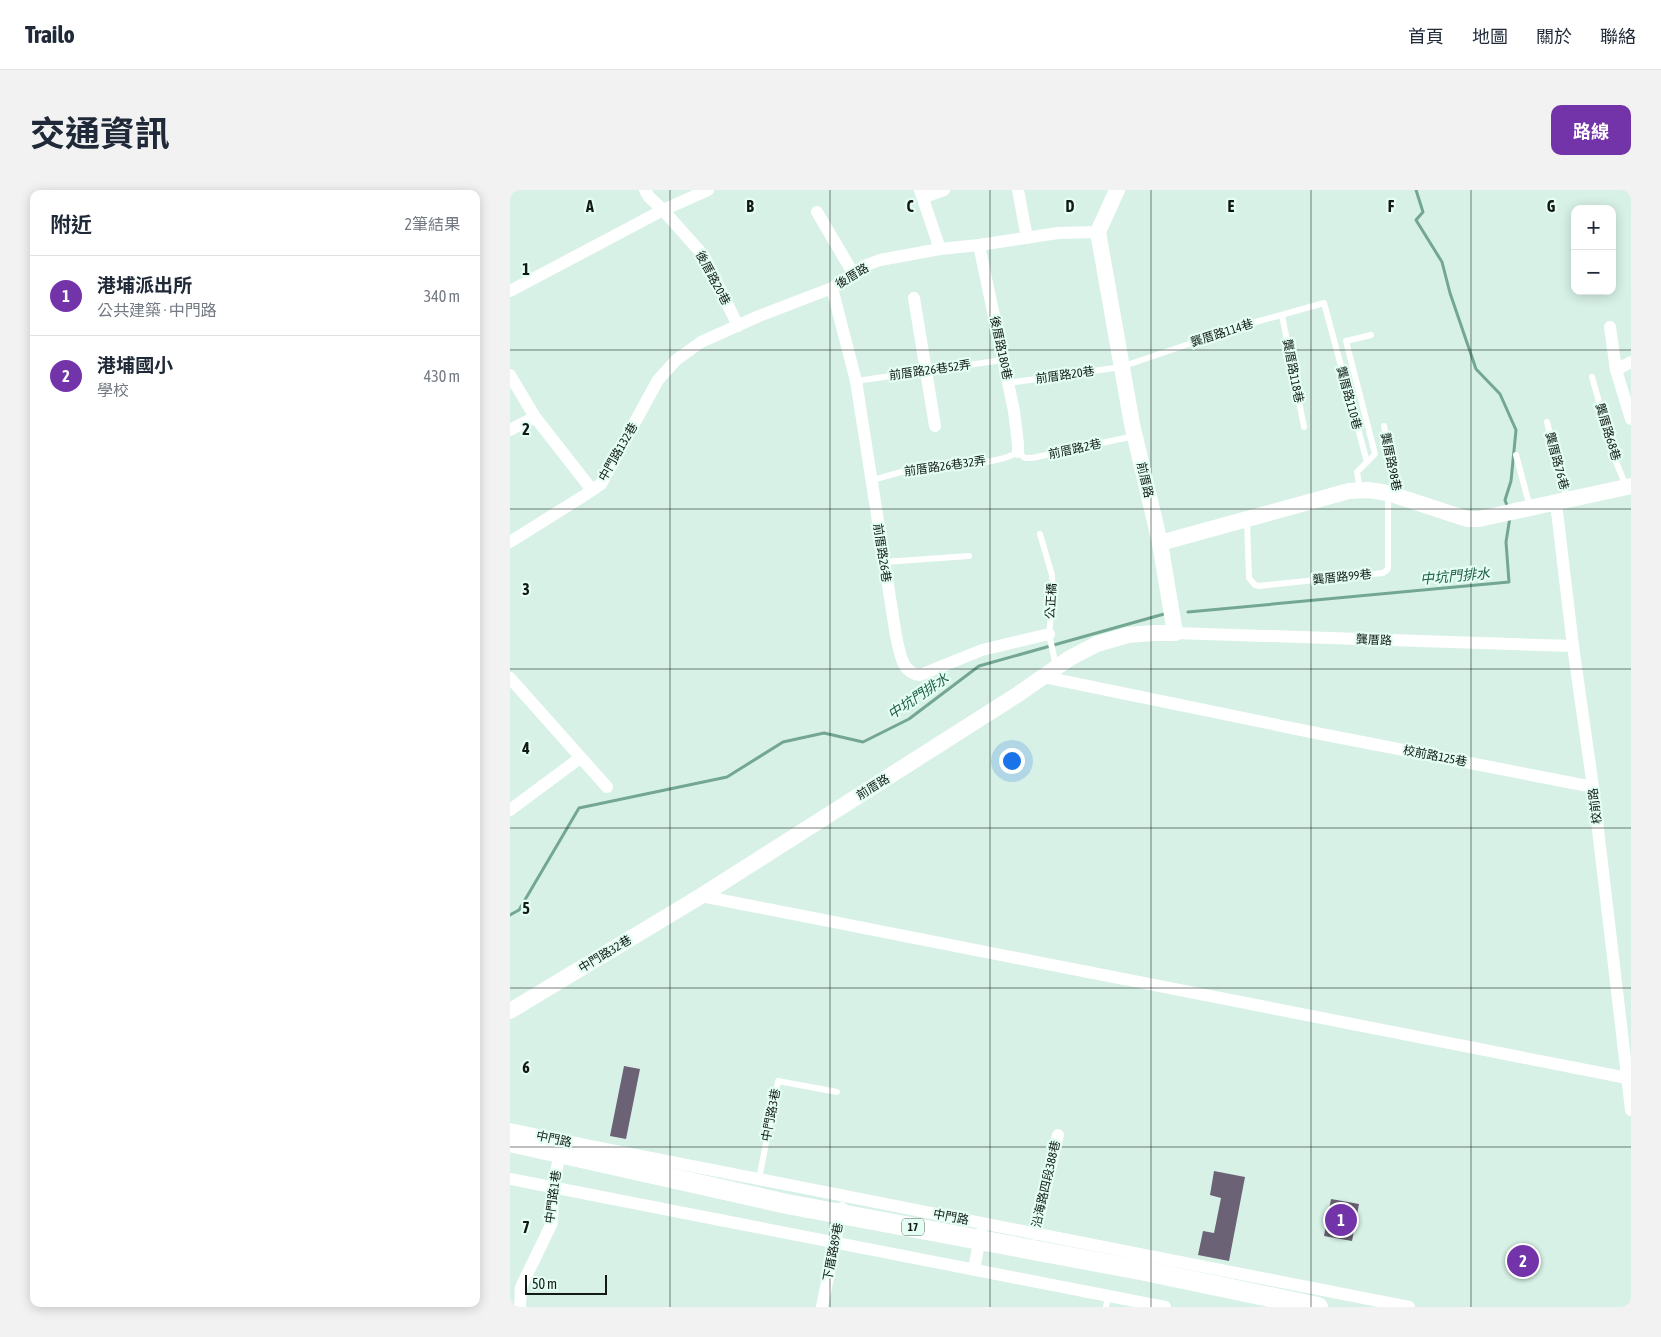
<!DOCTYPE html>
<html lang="zh-TW">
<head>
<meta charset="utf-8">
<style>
  :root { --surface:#fff; --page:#f2f2f3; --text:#1f2937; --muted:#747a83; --line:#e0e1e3; --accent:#7434a9 }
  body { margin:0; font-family:"Asap Condensed","Noto Sans TC",sans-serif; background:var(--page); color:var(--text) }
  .controls { position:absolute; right:15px; top:15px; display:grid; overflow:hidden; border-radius:10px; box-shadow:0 2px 12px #0003 }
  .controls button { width:45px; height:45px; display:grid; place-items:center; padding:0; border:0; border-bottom:1px solid var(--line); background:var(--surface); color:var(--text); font:25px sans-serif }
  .scale { position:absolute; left:15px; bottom:12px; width:82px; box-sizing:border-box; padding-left:5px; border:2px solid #111a17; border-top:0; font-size:14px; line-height:18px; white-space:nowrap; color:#111a17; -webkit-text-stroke:4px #e4fef3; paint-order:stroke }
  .you { position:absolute; left:501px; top:570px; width:18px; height:18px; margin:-12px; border:4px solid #fff; border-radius:50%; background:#1a73e8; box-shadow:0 0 0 8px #1a73e833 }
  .badge { display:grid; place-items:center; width:32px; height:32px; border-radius:50%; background:var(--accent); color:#fff; font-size:16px; font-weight:700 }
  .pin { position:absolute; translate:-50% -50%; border:2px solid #fff; box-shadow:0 1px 5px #0006 }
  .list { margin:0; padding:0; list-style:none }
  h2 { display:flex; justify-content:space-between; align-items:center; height:65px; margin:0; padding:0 20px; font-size:21px }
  h2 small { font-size:16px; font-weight:400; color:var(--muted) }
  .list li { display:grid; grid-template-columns:32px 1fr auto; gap:15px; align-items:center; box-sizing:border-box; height:80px; padding:0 20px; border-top:1px solid var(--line) }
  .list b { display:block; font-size:19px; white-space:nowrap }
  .list p { margin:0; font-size:16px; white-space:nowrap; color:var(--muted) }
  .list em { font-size:16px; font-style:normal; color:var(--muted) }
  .map { position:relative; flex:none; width:1121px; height:1117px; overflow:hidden; border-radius:10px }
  header { display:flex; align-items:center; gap:30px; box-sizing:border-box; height:70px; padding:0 25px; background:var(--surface); border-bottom:1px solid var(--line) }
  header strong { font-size:24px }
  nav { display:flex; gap:28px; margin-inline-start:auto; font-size:18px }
  .intro { display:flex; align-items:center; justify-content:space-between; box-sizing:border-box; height:120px; padding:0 30px }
  h1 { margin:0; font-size:35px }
  .button { padding:12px 22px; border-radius:10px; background:var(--accent); color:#fff; font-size:18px; font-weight:700 }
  main { display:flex; gap:30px; padding:0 30px }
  aside { flex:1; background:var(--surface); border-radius:10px; box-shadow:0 2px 12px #0003 }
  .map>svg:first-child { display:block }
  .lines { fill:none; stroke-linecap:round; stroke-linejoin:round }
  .stream { stroke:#73a792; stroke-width:3 }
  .building { fill:#6b6275 }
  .service { stroke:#fff; stroke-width:6 }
  .minor { stroke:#fff; stroke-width:12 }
  .tertiary { stroke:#fff; stroke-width:16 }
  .primary { stroke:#fff; stroke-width:20 }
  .grid { fill:none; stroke:#111a17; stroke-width:1; stroke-opacity:0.55 }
  .labels { text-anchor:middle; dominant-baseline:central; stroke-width:4.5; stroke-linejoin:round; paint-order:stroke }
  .shield { fill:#e4fef3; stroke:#505e59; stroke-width:1 }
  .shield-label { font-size:11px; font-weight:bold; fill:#111a17 }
  .street-label { font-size:12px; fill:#111a17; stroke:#e4fef3 }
  .water-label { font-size:14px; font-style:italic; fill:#1e5f49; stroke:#e4fef3 }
  .grid-label { font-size:16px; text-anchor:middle; font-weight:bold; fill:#111a17; stroke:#e4fef3; stroke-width:4.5; stroke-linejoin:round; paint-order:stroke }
</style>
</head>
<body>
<header>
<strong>Trailo</strong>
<nav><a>首頁</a><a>地圖</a><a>關於</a><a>聯絡</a></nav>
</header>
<div class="intro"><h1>交通資訊</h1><a class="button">路線</a></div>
<main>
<aside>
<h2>附近<small>2筆結果</small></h2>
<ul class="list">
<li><span class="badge">1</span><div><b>港埔派出所</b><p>公共建築 · 中門路</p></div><em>340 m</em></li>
<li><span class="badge">2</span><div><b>港埔國小</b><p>學校</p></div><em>430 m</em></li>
</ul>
</aside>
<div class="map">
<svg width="1121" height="1117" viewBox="0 0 1121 1117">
  <rect width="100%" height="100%" fill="#d7f1e6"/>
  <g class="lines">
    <g class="stream">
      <polyline points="906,0 913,22 906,30 932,72 940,103 966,179 990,204 1006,240 1001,291 995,310 998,318"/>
      <polyline points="678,422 999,392 996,352 1000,327"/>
      <polyline points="0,725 9,720 69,618 217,587 273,552 314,543 353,552 399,529 469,476 654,424"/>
    </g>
  </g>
  <g class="building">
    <polygon points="114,876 130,879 116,949 100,946"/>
    <polygon points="704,981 735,987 719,1071 688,1065 693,1041 704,1043 711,1008 700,1005"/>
    <polygon points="821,1009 849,1014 842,1051 814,1046"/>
  </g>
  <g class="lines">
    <g class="service">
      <polyline points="772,125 794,237"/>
      <polyline points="1082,187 1106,272 1116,296"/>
      <polyline points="346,191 493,170"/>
      <polyline points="498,193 611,177 735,135 814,113 857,272 847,282 850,300"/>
      <polyline points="1037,232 1057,309"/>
      <polyline points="874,236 888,304"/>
      <polyline points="1006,265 1020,317"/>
      <polyline points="857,272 865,264 836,151 861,145"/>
      <path d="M362,290C377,286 393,281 408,278C433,274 488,276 508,262L515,268H522L624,246"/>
      <polyline points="737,330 739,388 745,395 749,396 873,383 876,381 878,378 878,305"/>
      <polyline points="530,344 542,385 543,408 539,444 546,476"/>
      <polyline points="374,372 459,366"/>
      <polyline points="249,989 268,891 327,902"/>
      <polyline points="596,1117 598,1106"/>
    </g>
    <g class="minor">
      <polyline points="135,0 139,7 153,20 194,66 228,136"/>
      <polyline points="410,0 430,59"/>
      <polyline points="508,0 517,48"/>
      <polyline points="414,7 434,0"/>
      <polyline points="307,22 343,83"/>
      <polyline points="469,55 504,221 508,254 508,262"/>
      <path d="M322,98L346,191L386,446C390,462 391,483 410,485L472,460L539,444"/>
      <polyline points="0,101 153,20 198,0"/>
      <polyline points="404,108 425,236"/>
      <polyline points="1100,137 1106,180 1121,229"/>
      <polyline points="1106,180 1121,172"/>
      <polyline points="0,185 25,227 82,300"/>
      <polyline points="0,240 25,227"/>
      <polyline points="1046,313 1063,456 1083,597 1121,920"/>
      <polyline points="0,352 75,305 91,294 148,190 166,170 191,152 249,126 322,98 354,76 370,70 430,59 469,55 548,43 588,42"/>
      <polyline points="665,443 1063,456"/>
      <polyline points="534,487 806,543 1083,597"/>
      <polyline points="0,488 97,597"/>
      <polyline points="0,620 70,568"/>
      <polyline points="191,706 1117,888"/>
      <polyline points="0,939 76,955 899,1117"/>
      <polyline points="0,989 655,1117"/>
      <polyline points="525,1044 548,945"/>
      <polyline points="464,1079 471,1043"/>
      <polyline points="10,1117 11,1097 42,1033 43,997 51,958"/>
      <polyline points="312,1117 332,1018"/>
    </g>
    <g class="tertiary">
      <polyline points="650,353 839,301 858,300 878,303 957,329 969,329 1121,296"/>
      <polyline points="0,821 191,706 507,505 560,468 587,454 618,445 643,443 665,443 650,353 622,234 588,42 607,0"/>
    </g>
    <polyline class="primary" points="0,952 277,1014 630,1080 808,1117"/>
  </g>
  <path class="grid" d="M160,0V1117M320,0V1117M480,0V1117M641,0V1117M801,0V1117M961,0V1117M0,160H1121M0,319H1121M0,479H1121M0,638H1121M0,798H1121M0,957H1121"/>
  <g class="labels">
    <rect class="shield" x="392" y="1028.5" width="22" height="17" rx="4"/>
    <g class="shield-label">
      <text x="403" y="1037">17</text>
    </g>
    <g class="street-label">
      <text transform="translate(342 86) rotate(-31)">後厝路</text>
      <text transform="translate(203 88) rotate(62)">後厝路20巷</text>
      <text transform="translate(712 143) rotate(-18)">龔厝路114巷</text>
      <text transform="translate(491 158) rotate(78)">後厝路180巷</text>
      <text transform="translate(420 180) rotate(-8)">前厝路26巷52弄</text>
      <text transform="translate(783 181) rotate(79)">龔厝路118巷</text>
      <text transform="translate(555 185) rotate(-8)">前厝路20巷</text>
      <text transform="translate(839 208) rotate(75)">龔厝路110巷</text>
      <text transform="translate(1098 242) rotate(73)">龔厝路68巷</text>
      <text transform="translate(565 259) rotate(-12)">前厝路2巷</text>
      <text transform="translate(108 262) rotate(-60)">中門路132巷</text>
      <text transform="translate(1047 271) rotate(75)">龔厝路76巷</text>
      <text transform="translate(881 272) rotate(78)">龔厝路98巷</text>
      <text transform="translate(435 276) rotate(-8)">前厝路26巷32弄</text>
      <text transform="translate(635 290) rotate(77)">前厝路</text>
      <text transform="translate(372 363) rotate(81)">前厝路26巷</text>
      <text transform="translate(832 387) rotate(-6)">龔厝路99巷</text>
      <text transform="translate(541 411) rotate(-87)">公正橋</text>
      <text transform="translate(864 450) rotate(2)">龔厝路</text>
      <text transform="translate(925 566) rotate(11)">校前路125巷</text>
      <text transform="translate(363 597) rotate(-32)">前厝路</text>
      <text transform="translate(1085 616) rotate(-97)">校前路</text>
      <text transform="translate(95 764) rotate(-31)">中門路32巷</text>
      <text transform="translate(261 925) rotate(-79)">中門路3巷</text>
      <text transform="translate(44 949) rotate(12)">中門路</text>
      <text transform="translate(536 994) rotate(-77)">沿海路四段388巷</text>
      <text transform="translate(43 1007) rotate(-82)">中門路1巷</text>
      <text transform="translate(441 1027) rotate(11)">中門路</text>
      <text transform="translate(323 1062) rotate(-79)">下厝路89巷</text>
    </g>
    <g class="water-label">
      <text transform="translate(945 386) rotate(-5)">中坑門排水</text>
      <text transform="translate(408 506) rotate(-34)">中坑門排水</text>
    </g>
  </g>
  <g class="grid-label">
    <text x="80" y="22">A</text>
    <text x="240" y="22">B</text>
    <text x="400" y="22">C</text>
    <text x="560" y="22">D</text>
    <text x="721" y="22">E</text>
    <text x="881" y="22">F</text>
    <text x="1041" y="22">G</text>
    <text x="16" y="85">1</text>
    <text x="16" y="245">2</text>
    <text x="16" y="405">3</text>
    <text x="16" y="564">4</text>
    <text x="16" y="724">5</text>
    <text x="16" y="883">6</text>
    <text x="16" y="1043">7</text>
  </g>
</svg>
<div class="controls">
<button>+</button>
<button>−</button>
</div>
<div class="scale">50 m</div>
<div class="you"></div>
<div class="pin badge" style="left:831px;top:1030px">1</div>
<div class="pin badge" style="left:1013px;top:1071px">2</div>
</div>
</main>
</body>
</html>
